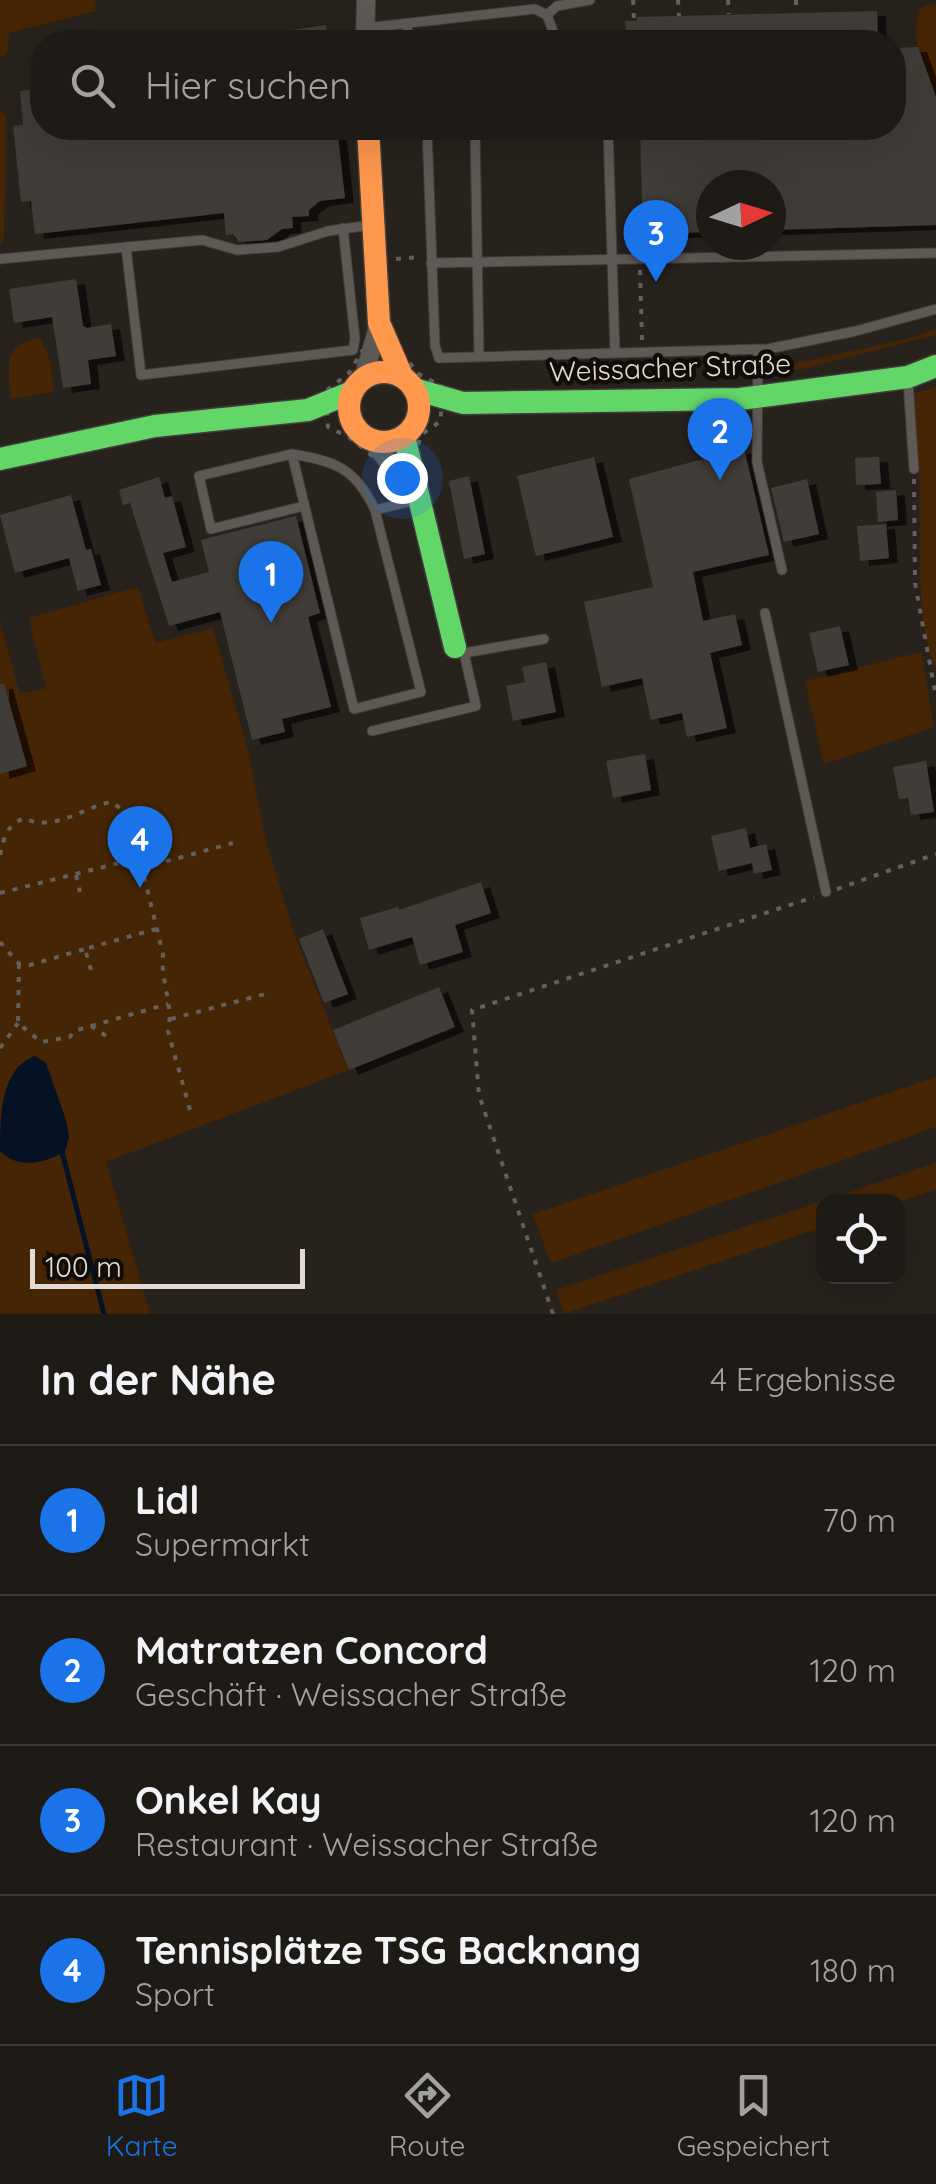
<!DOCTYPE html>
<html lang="de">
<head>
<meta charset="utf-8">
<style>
  :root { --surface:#1e1a16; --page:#26231f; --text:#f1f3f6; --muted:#a1a1a1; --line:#3c3835; --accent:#1a73e8 }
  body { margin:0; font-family:Quicksand,sans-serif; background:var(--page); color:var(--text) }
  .controls { position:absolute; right:30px; bottom:30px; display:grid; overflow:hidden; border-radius:20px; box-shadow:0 10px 40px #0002 }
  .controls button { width:90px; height:90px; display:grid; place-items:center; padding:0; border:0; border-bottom:2px solid var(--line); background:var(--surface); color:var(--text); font:50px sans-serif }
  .compass { position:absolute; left:696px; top:170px; width:90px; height:90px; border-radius:50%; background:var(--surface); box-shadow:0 10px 40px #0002; rotate:86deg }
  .scale { position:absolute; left:30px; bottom:25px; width:275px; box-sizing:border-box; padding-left:10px; border:5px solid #e2dbd5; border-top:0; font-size:28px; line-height:35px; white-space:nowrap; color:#e2dbd5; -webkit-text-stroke:8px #110c08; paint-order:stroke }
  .you { position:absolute; left:402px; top:478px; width:35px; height:35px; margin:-25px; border:8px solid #fff; border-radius:50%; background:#1a73e8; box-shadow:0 0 0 15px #1a73e833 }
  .badge { display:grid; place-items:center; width:65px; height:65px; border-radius:50%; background:var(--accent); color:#fff; font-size:32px; font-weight:700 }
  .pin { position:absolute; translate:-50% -82px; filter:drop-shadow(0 2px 5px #0008) }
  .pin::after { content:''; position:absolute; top:52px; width:35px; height:30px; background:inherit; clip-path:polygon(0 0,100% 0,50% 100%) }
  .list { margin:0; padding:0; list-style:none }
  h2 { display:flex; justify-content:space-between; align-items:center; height:130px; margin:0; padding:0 40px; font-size:42px }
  h2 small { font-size:32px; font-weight:400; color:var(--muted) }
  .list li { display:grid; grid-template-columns:65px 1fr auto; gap:30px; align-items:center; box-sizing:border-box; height:150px; padding:0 40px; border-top:2px solid var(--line) }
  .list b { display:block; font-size:38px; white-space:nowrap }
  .list p { margin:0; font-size:32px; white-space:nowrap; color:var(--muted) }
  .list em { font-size:32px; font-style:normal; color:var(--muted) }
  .icon { flex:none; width:55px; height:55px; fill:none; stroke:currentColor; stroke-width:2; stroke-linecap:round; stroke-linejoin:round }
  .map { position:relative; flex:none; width:936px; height:1314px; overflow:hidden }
  .search { position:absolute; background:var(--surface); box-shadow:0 10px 40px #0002; left:30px; right:30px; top:30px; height:110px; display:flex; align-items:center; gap:25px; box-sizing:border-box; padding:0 35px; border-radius:40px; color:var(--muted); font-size:38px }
  .sheet { height:730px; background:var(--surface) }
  nav { display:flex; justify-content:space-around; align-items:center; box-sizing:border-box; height:140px; border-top:2px solid var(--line); background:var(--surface); font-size:28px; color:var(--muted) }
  nav a { display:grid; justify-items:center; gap:5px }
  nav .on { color:var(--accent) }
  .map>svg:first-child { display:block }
  .green { fill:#452504 }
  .water { fill:#041224 }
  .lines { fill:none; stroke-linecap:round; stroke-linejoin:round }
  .stream { stroke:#041224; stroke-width:5 }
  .building { fill:#413c38; filter:url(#shadow) }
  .lane-casing { stroke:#423d3a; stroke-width:11 }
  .street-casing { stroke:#423d3a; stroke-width:20 }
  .fast-casing { stroke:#423d3a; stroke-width:25 }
  .slow-casing { stroke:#423d3a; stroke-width:25 }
  .path { stroke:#645f5c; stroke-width:4; stroke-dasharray:5 8; stroke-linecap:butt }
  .lane { stroke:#5e5955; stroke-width:9 }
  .street { stroke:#5e5955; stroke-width:18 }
  .fast { stroke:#63d668; stroke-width:22 }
  .slow { stroke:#ff974d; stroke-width:22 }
  .labels { text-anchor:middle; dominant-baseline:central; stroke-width:9; stroke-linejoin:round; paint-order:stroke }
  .street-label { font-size:28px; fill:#e2dbd5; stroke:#110c08 }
</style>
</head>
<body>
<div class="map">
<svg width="936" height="1314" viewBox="0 0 936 1314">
  <defs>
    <filter id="shadow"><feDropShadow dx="9" dy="5" stdDeviation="0" flood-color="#0009"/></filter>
  </defs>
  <rect width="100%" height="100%" fill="#28221d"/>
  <g class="green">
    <polygon points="0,0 95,0 96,11 9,33 7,53 0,58"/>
    <polygon points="929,4 936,5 936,97 918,47 915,30 919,9"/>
    <polygon points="0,109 6,117 4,239 0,246"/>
    <polygon points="936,329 936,335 803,369 763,375 771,355 775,368 906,339"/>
    <path d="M40,338L50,360L54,392L11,399C9,366 1,345 40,338Z"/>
    <path d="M936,387V668C914,629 921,520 919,472C918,446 914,420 912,394Z"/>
    <polygon points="138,587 155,643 213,628 248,750 266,841 295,936 348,1070 106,1162 150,1314 0,1314 0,622 20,694 46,688 29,618"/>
    <polygon points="921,652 934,727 824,764 805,681"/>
    <polygon points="936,1077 936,1127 551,1263 533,1214"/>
    <polygon points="936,1163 936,1190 899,1202 824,1202 823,1227 564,1314 556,1290"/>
  </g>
  <path class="water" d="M35,1056L46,1063L66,1120L69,1137L65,1151C46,1164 17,1169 0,1151C0,1118 0,1068 35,1056Z"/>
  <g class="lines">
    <polyline class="stream" points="62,1152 104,1314"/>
  </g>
  <g class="building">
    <polygon points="877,11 878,42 627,42 625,21 637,21 637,17"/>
    <polygon points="326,25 328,42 266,42 265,34"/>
    <polygon points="918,47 936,97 936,225 771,230 771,185 711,185 711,232 643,234 640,128 894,128 894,48"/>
    <polygon points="42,89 42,128 337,128 345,198 320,201 309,210 309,216 292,217 293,228 282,229 267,240 239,242 233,234 226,235 224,213 35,234 31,201 21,202 13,126 23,125 20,91"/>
    <polygon points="76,279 83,326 87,328 111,324 116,356 88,360 91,384 63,388 52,317 14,323 9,289"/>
    <polygon points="744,448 769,555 693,572 703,621 735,614 742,645 710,653 727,728 687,737 682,713 651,720 642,678 602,687 584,602 653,587 629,479"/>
    <polygon points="594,457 613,537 536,556 517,476"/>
    <polygon points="879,457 881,484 856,485 855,458"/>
    <polygon points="469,476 485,554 464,559 449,481"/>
    <polygon points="159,477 165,498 172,496 186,547 163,553 172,582 209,572 201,540 296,516 320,613 308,617 331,707 282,719 285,732 252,740 220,612 169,626 130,503 123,505 119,490"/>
    <polygon points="807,479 819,534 784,542 771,488"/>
    <polygon points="896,490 898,520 878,522 876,492"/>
    <polygon points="71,495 86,550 91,549 101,585 78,591 69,558 15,573 0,515"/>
    <polygon points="886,524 889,558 860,561 857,526"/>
    <polygon points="840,626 849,665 818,672 809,633"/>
    <polygon points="546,662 556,712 513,721 506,686 525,682 522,667"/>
    <polygon points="0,684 4,684 27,766 0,774"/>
    <polygon points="645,754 651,790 613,798 606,761"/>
    <polygon points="926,761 934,812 911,815 908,798 899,799 893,767"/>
    <polygon points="746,828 750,848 766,844 772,870 754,874 752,863 719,871 711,836"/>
    <polygon points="481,882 491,913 455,925 463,952 420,965 412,937 369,950 360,918 398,907 399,910"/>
    <polygon points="323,929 348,994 324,1003 299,939"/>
    <polygon points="439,987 455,1027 349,1070 333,1030"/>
  </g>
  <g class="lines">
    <defs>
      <g id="lane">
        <polyline points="547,15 557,6 590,0"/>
        <polyline points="407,24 409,42"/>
        <polyline points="365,28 535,9 547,15 553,31 545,41 531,42"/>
        <polyline points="427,128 435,346 439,358 768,349 856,331 936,309"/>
        <polyline points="475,128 479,357"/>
        <polyline points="608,128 615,353"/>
        <polyline points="126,247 141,375 353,350 355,339 343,228"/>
        <polyline points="0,259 202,240 237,250 278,247 328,231 371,225"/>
        <polyline points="431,263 936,253"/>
        <polyline points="758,350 757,462 782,570"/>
        <polyline points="908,382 914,469"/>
        <path d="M292,454C336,461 356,469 375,510L421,692L354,709L292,454L199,476L211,529L304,506"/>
        <polyline points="375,510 416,500"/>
        <polyline points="765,613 826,892"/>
        <polyline points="464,653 544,639"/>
        <polyline points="372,731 476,706 464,653 457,649"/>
      </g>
      <g id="street">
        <polyline points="365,42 366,0"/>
        <polyline points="363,379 379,324"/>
        <polyline points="371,440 414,494"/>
      </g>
      <g id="fast">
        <polyline points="414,389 463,403 740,399 908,377 936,366"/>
        <polyline points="404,436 455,647"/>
        <polyline points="0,459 155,426 308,410 352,392"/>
      </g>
      <g id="slow">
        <polyline points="368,128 379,323 402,376"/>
        <circle cx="384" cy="407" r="35"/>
      </g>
    </defs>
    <use href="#lane" class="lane-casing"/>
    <use href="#street" class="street-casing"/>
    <use href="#fast" class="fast-casing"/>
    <use href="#slow" class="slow-casing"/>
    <g class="path">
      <polyline points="633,0 634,20"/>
      <polyline points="678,0 679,16"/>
      <polyline points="728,0 729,14"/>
      <polyline points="796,0 796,13"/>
      <polyline points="566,37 577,42"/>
      <polyline points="396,259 421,257"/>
      <polyline points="640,270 642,341"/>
      <polygon points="362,351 391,351 403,355 419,374 441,386 441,421 422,434 414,456 400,458 386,467 350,438 328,427 326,391 349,373"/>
      <polyline points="914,479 915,583 936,697"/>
      <path d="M0,855C4,837 6,826 24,818C52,833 84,807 111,802L128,813L142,868"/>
      <polyline points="76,875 80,892"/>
      <polyline points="837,889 936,854"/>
      <polyline points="0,893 139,858"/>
      <polyline points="0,942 19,964 30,965 85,949"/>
      <polyline points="19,964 18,1023 41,1042 70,1037 74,1031 91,1026 111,1039"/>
      <polyline points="91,970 85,949 156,929"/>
      <polyline points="171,1019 265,994"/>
      <polyline points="91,1026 168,1004"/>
      <polyline points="0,1048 18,1023"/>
      <path d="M190,1110L168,1031C174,1005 160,980 163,954L142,868L233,843"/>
      <polyline points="553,1314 479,1095 472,1010 814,897"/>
    </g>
    <use href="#lane" class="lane"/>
    <use href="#street" class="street"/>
    <use href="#fast" class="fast"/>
    <use href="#slow" class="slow"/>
  </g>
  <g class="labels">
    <g class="street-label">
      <text transform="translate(670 367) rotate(-2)">Weissacher Straße</text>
    </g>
  </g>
</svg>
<div class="controls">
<button><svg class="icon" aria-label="locate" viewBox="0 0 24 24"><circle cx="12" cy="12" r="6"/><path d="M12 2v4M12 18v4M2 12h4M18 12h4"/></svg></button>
</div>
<svg class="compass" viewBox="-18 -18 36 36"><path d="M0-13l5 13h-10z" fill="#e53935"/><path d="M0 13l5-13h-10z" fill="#a1a1a1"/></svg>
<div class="scale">100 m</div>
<div class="you"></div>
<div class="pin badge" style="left:271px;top:623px">1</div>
<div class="pin badge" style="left:720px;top:480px">2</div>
<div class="pin badge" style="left:656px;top:282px">3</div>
<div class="pin badge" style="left:140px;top:888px">4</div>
<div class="search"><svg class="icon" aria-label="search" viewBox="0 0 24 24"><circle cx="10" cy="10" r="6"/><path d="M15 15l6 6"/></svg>Hier suchen</div>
</div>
<section class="sheet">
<h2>In der Nähe<small>4 Ergebnisse</small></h2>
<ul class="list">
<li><span class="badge">1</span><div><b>Lidl</b><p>Supermarkt</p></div><em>70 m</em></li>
<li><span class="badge">2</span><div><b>Matratzen Concord</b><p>Geschäft · Weissacher Straße</p></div><em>120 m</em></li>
<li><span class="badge">3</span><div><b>Onkel Kay</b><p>Restaurant · Weissacher Straße</p></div><em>120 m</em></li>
<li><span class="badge">4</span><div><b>Tennisplätze TSG Backnang</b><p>Sport</p></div><em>180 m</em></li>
</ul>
</section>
<nav>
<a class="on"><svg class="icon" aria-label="map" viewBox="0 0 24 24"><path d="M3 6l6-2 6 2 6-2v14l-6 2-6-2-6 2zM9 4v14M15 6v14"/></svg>Karte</a>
<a><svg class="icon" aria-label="directions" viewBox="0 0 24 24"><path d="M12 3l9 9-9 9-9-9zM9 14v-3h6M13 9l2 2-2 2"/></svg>Route</a>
<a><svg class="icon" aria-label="saved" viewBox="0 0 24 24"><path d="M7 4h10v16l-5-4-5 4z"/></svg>Gespeichert</a>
</nav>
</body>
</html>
